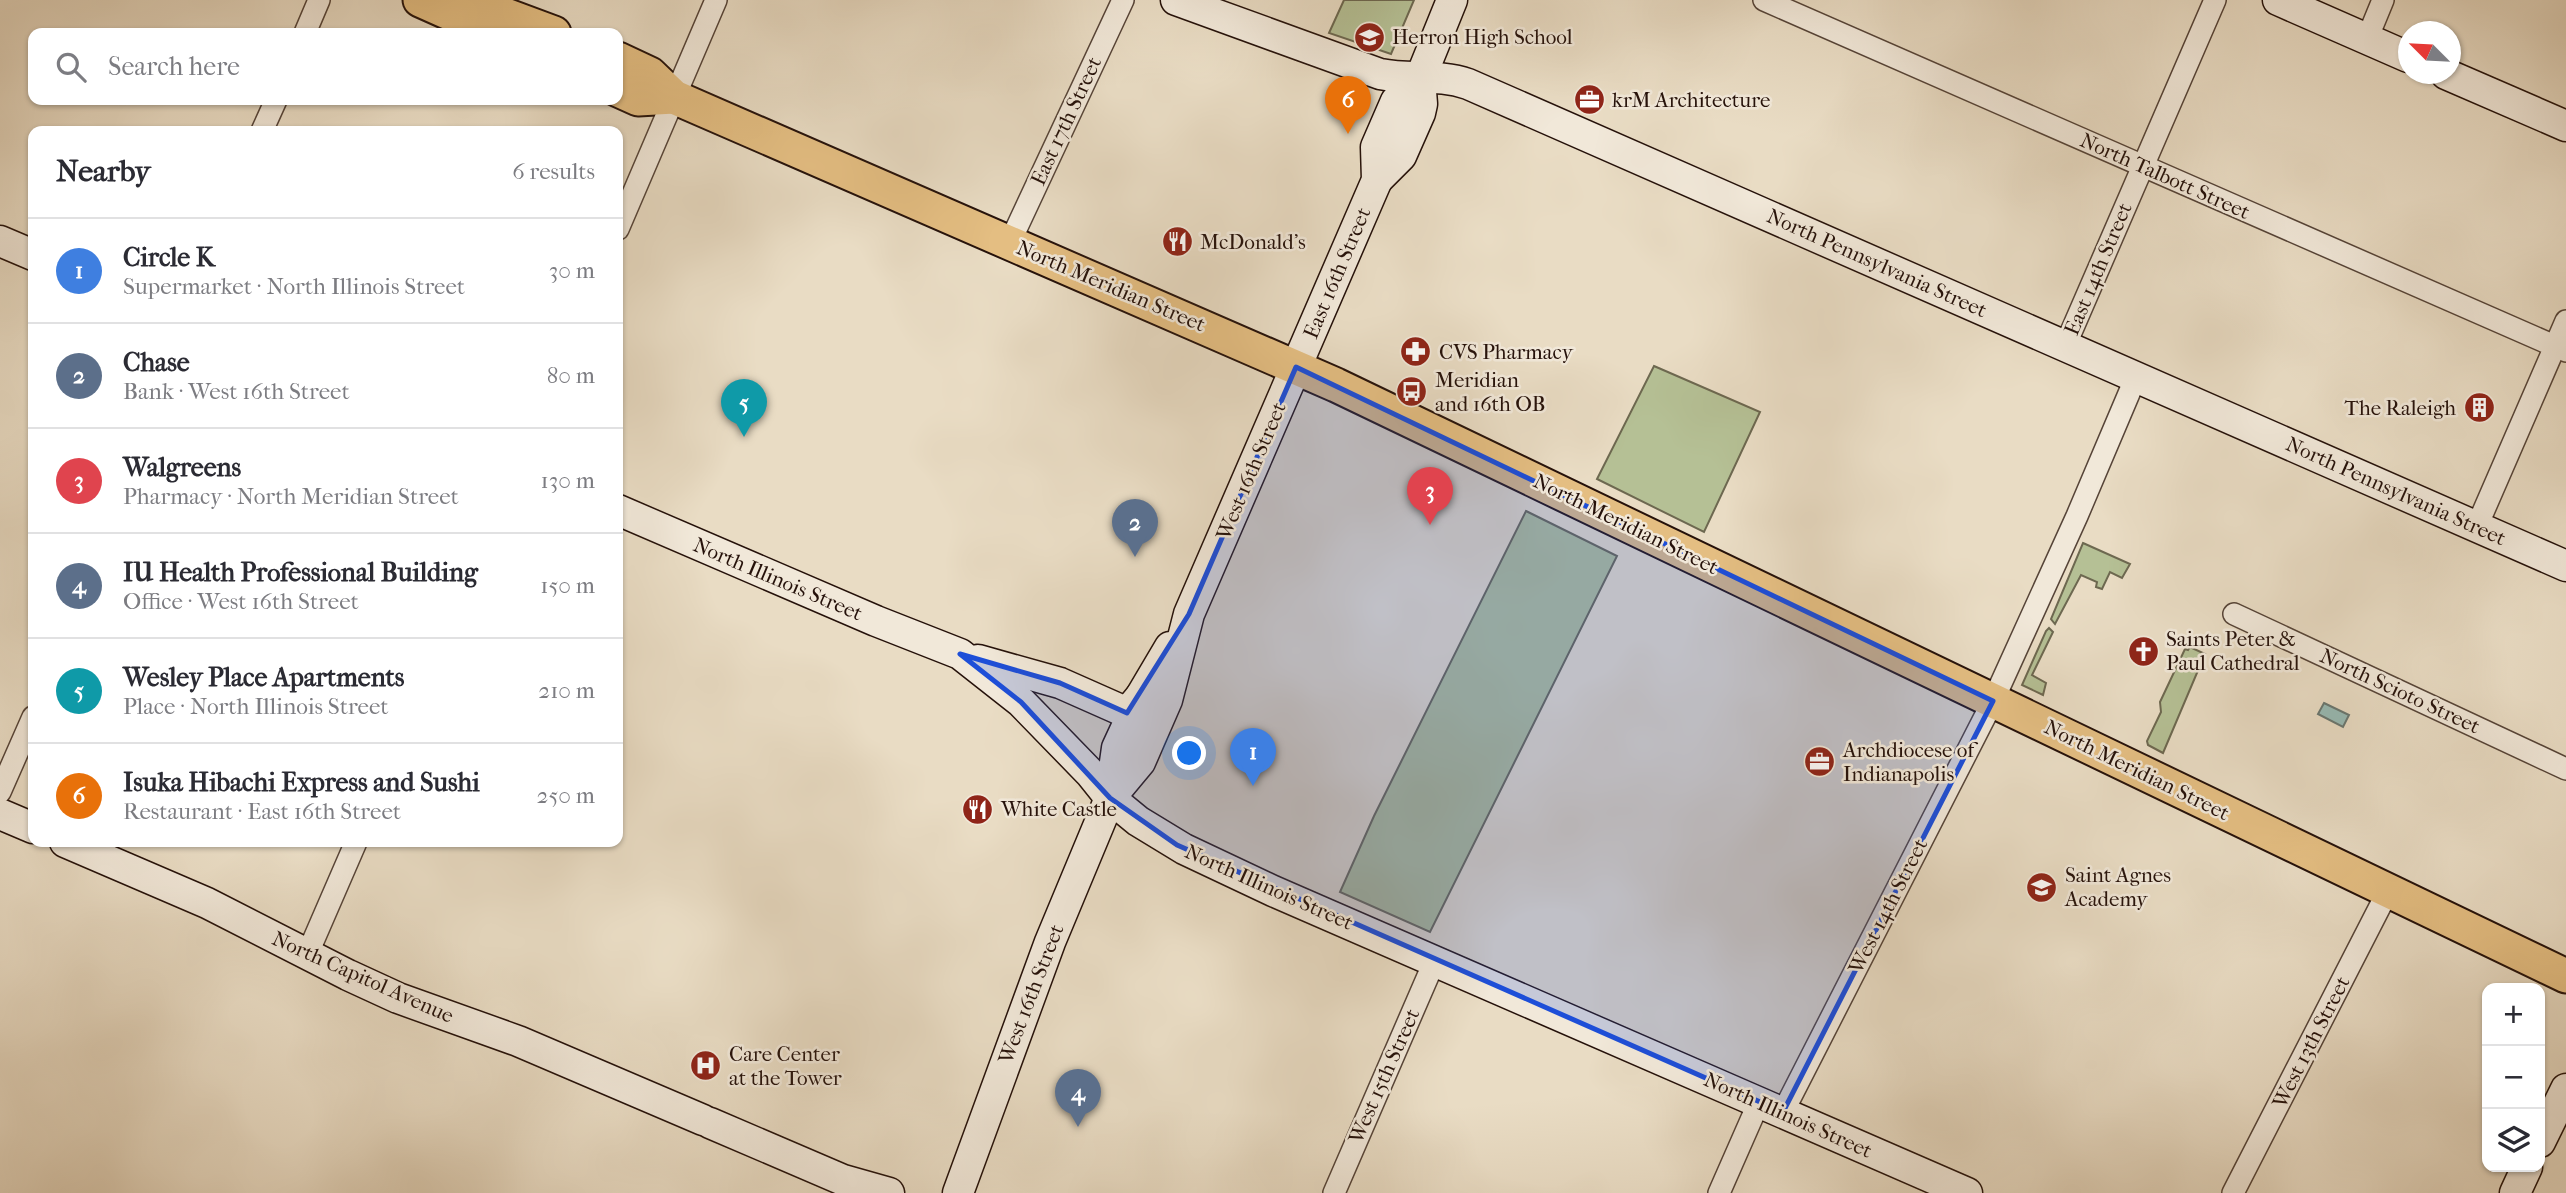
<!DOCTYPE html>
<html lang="en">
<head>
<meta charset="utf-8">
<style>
  :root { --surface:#fff; --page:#f7f7f7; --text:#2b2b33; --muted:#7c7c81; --line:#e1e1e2; --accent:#8f2418 }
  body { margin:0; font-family:"IM FELL French Canon",serif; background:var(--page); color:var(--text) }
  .controls { position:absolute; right:21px; bottom:21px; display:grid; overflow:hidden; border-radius:14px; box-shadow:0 2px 5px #0004 }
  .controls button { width:63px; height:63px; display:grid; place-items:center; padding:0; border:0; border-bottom:2px solid var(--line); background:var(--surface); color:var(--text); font:35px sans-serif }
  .compass { position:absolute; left:2398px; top:21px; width:63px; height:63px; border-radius:50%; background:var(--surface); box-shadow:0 2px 5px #0004; rotate:294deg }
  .you { position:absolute; left:1190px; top:754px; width:24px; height:24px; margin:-18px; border:5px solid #fff; border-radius:50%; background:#1a73e8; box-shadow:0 0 0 10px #1a73e833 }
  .badge { display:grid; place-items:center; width:46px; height:46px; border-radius:50%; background:var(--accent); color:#fff; font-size:23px; font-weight:700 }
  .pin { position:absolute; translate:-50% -58px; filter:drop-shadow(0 2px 4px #0008) }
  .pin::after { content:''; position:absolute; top:37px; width:24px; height:21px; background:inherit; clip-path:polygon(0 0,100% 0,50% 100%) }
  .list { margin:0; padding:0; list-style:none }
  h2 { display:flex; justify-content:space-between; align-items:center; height:91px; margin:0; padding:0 28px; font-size:30px }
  h2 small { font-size:23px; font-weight:400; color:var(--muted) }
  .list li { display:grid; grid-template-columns:46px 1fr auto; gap:21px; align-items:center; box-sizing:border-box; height:105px; padding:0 28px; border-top:2px solid var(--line) }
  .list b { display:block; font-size:26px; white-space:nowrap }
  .list p { margin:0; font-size:23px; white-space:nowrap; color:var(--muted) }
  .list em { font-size:23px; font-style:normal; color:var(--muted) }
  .icon { flex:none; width:38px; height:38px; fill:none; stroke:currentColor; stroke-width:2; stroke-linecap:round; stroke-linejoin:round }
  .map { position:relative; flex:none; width:2566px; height:1193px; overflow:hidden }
  .search { position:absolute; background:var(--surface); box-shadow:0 2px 5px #0004; left:28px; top:28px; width:595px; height:77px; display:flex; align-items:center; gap:18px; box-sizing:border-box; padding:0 24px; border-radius:14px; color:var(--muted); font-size:26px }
  .panel { position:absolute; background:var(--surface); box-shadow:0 2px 5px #0004; left:28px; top:126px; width:595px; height:721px; border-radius:14px }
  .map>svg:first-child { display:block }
  .green { fill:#b5c095; stroke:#6d6850; stroke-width:2 }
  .water { fill:#97bbb5; stroke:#697771; stroke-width:2 }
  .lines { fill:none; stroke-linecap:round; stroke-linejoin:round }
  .street-casing { stroke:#564438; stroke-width:24 }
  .secondary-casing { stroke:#25110a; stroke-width:33 }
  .primary-casing { stroke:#25110a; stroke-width:37 }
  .street { stroke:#f1e8d9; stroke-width:21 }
  .secondary { stroke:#f1e8d9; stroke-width:30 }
  .primary { stroke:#e4be82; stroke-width:33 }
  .marked { fill:#1d4ed8; fill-opacity:0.2; stroke:#1d4ed8; stroke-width:5; stroke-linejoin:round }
  .labels { text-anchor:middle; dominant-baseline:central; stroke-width:5; stroke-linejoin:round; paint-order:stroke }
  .poi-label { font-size:21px; fill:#25110a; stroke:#f1e8d9; text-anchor:start }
  .street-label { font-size:21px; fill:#25110a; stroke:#f1e8d9 }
</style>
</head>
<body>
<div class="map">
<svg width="2566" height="1193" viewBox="0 0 2566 1193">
  <rect width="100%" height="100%" fill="#e9dcc4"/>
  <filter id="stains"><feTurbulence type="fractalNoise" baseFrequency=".00286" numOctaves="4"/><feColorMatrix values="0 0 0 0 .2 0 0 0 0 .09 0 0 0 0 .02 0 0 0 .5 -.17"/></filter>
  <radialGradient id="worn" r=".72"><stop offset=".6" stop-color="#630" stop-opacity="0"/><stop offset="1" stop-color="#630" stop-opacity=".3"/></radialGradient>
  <g class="green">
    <polygon points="1344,0 1414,0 1391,54 1329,33"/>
    <polygon points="1654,366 1760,412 1704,532 1597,479"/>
    <polygon points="1526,511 1617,556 1430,932 1340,892 1374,816"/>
    <polygon points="2083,543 2130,564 2122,578 2110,572 2102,589 2096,587 2097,582 2081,575 2055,624 2051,619"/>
    <polygon points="2049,628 2053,632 2032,675 2046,683 2043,695 2022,685 2046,631"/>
    <polygon points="2190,647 2205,654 2163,753 2148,745 2147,741 2161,712 2160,702 2185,649 2188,650"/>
  </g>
  <polygon class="water" points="2324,703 2349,715 2343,727 2318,714"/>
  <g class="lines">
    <defs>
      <g id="street">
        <polyline points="1764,0 2566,351"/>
        <polyline points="305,33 319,0"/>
        <polyline points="2367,39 2383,0"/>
        <polyline points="262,131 276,100"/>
        <polyline points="618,229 716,0"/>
        <polyline points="1010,242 1123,0"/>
        <polyline points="2065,346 2215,0"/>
        <polyline points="2477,526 2566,321"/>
        <polyline points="2234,614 2566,769"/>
        <polyline points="0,792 33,717"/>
        <polyline points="307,955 356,842"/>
        <polyline points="1783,1112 1993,701 2077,516 2136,377"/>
        <polyline points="1334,1193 1435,960"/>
        <polyline points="1719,1193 1759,1102"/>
        <polyline points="2233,1193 2388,891"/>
      </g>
      <g id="secondary">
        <path d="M1176,0L1380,74C1410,80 1439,74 1468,84L2566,566"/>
        <polyline points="2278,0 2408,57"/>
        <polyline points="2446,74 2566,126"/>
        <polyline points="1377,180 1401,156 1420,113 1422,104 1420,79"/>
        <polyline points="0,241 33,255"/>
        <polyline points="618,510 876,621 960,654 1021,702 1090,773 1110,798 1138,821 1184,849 1273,891 1967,1193"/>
        <polyline points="978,660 1060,683 1121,710 1131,708 1141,696"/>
        <polyline points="1110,798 1140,762 1167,700 1189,614 1377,180 1376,147 1396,101 1420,79 1452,0"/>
        <polyline points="0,814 33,828"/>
        <polyline points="65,842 207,903 348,975 398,998 518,1041 703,1120"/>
        <polyline points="710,1123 843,1180 889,1193"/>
        <polyline points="2540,1142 2566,1089"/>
        <polyline points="958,1193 1050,942 1110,798 1117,748 1141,696 1170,647"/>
        <polyline points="2515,1193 2527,1167"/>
      </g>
      <g id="primary">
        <polyline points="420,0 485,29"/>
        <polyline points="465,0 554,33"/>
        <polyline points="618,59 650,74 674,97 1336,385 2566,976"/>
        <polyline points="618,90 638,99 674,97"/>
      </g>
    </defs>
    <use href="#street" class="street-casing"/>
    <use href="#secondary" class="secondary-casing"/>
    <use href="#primary" class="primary-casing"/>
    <use href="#street" class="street"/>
    <use href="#secondary" class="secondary"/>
    <use href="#primary" class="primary"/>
  </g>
  <path class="marked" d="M1296,367L1993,701L1783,1112L1177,845L1110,798L1021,702L960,654L1060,683L1127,713L1189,614Z"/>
  <defs>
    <symbol id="school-disc" viewBox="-11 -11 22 22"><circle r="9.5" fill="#8f2418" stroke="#f1e8d9"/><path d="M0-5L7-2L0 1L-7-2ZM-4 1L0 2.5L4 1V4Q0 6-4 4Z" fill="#fff"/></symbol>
    <symbol id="office-disc" viewBox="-11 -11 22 22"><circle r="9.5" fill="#8f2418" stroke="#f1e8d9"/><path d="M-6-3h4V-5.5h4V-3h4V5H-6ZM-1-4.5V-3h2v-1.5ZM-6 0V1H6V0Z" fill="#fff"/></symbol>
    <symbol id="restaurant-disc" viewBox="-11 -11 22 22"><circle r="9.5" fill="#8f2418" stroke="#f1e8d9"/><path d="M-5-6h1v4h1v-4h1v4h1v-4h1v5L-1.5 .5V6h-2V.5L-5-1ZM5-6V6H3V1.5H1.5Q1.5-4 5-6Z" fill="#fff"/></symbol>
    <symbol id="pharmacy-disc" viewBox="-11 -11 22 22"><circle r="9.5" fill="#8f2418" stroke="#f1e8d9"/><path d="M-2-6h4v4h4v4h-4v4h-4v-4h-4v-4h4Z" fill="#fff"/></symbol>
    <symbol id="bus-disc" viewBox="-11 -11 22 22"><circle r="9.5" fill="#8f2418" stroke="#f1e8d9"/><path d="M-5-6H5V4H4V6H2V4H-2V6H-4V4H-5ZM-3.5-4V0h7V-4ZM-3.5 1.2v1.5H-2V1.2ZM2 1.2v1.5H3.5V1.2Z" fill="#fff"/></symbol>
    <symbol id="building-disc" viewBox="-11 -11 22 22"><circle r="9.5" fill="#8f2418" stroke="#f1e8d9"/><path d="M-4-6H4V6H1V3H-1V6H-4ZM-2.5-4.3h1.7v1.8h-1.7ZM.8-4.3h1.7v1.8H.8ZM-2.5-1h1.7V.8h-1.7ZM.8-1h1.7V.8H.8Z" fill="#fff"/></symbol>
    <symbol id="church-disc" viewBox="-11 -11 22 22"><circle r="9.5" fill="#8f2418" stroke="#f1e8d9"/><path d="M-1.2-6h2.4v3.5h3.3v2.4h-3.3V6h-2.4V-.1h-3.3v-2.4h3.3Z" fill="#fff"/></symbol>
    <symbol id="hospital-disc" viewBox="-11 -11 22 22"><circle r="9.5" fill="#8f2418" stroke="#f1e8d9"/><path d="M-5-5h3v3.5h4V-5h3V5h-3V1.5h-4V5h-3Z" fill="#fff"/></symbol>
  </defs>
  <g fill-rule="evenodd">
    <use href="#school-disc" x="1352" y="20" width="35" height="35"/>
    <use href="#office-disc" x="1572" y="82" width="35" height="35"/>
    <use href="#restaurant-disc" x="1160" y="224" width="35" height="35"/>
    <use href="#pharmacy-disc" x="1398" y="334" width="35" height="35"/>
    <use href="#bus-disc" x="1394" y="374" width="35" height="35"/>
    <use href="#building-disc" x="2462" y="390" width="35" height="35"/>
    <use href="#church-disc" x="2126" y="634" width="35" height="35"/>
    <use href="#office-disc" x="1802" y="744" width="35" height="35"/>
    <use href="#restaurant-disc" x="960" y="792" width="35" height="35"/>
    <use href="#school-disc" x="2024" y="870" width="35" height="35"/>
    <use href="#hospital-disc" x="688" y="1048" width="35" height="35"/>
  </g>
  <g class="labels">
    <g class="poi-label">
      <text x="1392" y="37">Herron High School</text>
      <text x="1612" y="100">krM Architecture</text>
      <text x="1200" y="242">McDonald's</text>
      <text x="1439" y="352">CVS Pharmacy</text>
      <text x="1435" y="380">Meridian<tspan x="1435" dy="24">and 16th OB</tspan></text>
      <text x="2456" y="408" text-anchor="end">The Raleigh</text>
      <text x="2166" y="639">Saints Peter &amp;<tspan x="2166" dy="24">Paul Cathedral</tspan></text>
      <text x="1843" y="750">Archdiocese of<tspan x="1843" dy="24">Indianapolis</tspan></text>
      <text x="1001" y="809">White Castle</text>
      <text x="2065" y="875">Saint Agnes<tspan x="2065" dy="24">Academy</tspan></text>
      <text x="729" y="1054">Care Center<tspan x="729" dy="24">at the Tower</tspan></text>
    </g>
    <g class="street-label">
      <text transform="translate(1066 121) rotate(-65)">East 17th Street</text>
      <text transform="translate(2165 176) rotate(24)">North Talbott Street</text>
      <text transform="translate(1877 263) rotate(24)">North Pennsylvania Street</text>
      <text transform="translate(2098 269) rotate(-67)">East 14th Street</text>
      <text transform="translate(1337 273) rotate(-67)">East 16th Street</text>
      <text transform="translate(1111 286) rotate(23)">North Meridian Street</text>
      <text transform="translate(1251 471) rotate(-67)">West 16th Street</text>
      <text transform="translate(2396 491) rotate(24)">North Pennsylvania Street</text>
      <text transform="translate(1626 524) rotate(26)">North Meridian Street</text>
      <text transform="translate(778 579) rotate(23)">North Illinois Street</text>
      <text transform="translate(2400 691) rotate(25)">North Scioto Street</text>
      <text transform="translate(2137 770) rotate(26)">North Meridian Street</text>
      <text transform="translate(1269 887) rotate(24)">North Illinois Street</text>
      <text transform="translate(1888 906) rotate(-63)">West 14th Street</text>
      <text transform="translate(363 977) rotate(24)">North Capitol Avenue</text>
      <text transform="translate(1031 994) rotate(-69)">West 16th Street</text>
      <text transform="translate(2311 1042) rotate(-63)">West 13th Street</text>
      <text transform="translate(1384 1076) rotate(-66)">West 15th Street</text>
      <text transform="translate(1788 1115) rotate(24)">North Illinois Street</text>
    </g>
  </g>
  <rect width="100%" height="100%" filter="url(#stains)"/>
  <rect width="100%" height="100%" fill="url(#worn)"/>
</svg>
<div class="controls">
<button>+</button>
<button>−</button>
<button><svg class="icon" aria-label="layers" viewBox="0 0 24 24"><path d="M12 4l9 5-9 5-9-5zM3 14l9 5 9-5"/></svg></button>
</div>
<svg class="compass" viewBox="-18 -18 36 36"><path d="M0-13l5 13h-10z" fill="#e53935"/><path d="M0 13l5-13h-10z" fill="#7c7c81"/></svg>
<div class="you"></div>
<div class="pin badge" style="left:1253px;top:786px;background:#3f7fe0">1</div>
<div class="pin badge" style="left:1135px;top:557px;background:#5c6f8a">2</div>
<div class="pin badge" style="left:1430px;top:525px;background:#e0444e">3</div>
<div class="pin badge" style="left:1078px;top:1127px;background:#5c6f8a">4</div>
<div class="pin badge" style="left:744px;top:437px;background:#0f9aa8">5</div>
<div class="pin badge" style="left:1348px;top:134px;background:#e8710a">6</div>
<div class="search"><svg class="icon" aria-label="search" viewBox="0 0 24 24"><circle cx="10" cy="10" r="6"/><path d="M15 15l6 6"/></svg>Search here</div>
<section class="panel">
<h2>Nearby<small>6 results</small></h2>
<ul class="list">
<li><span class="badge" style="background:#3f7fe0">1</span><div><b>Circle K</b><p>Supermarket · North Illinois Street</p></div><em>30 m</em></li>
<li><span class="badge" style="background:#5c6f8a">2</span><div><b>Chase</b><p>Bank · West 16th Street</p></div><em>80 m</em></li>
<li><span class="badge" style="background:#e0444e">3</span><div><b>Walgreens</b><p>Pharmacy · North Meridian Street</p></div><em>130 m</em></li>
<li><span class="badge" style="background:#5c6f8a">4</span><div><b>IU Health Professional Building</b><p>Office · West 16th Street</p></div><em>150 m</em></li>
<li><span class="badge" style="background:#0f9aa8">5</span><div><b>Wesley Place Apartments</b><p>Place · North Illinois Street</p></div><em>210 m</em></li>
<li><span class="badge" style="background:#e8710a">6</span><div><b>Isuka Hibachi Express and Sushi</b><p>Restaurant · East 16th Street</p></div><em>250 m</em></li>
</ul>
</section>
</div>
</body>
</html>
